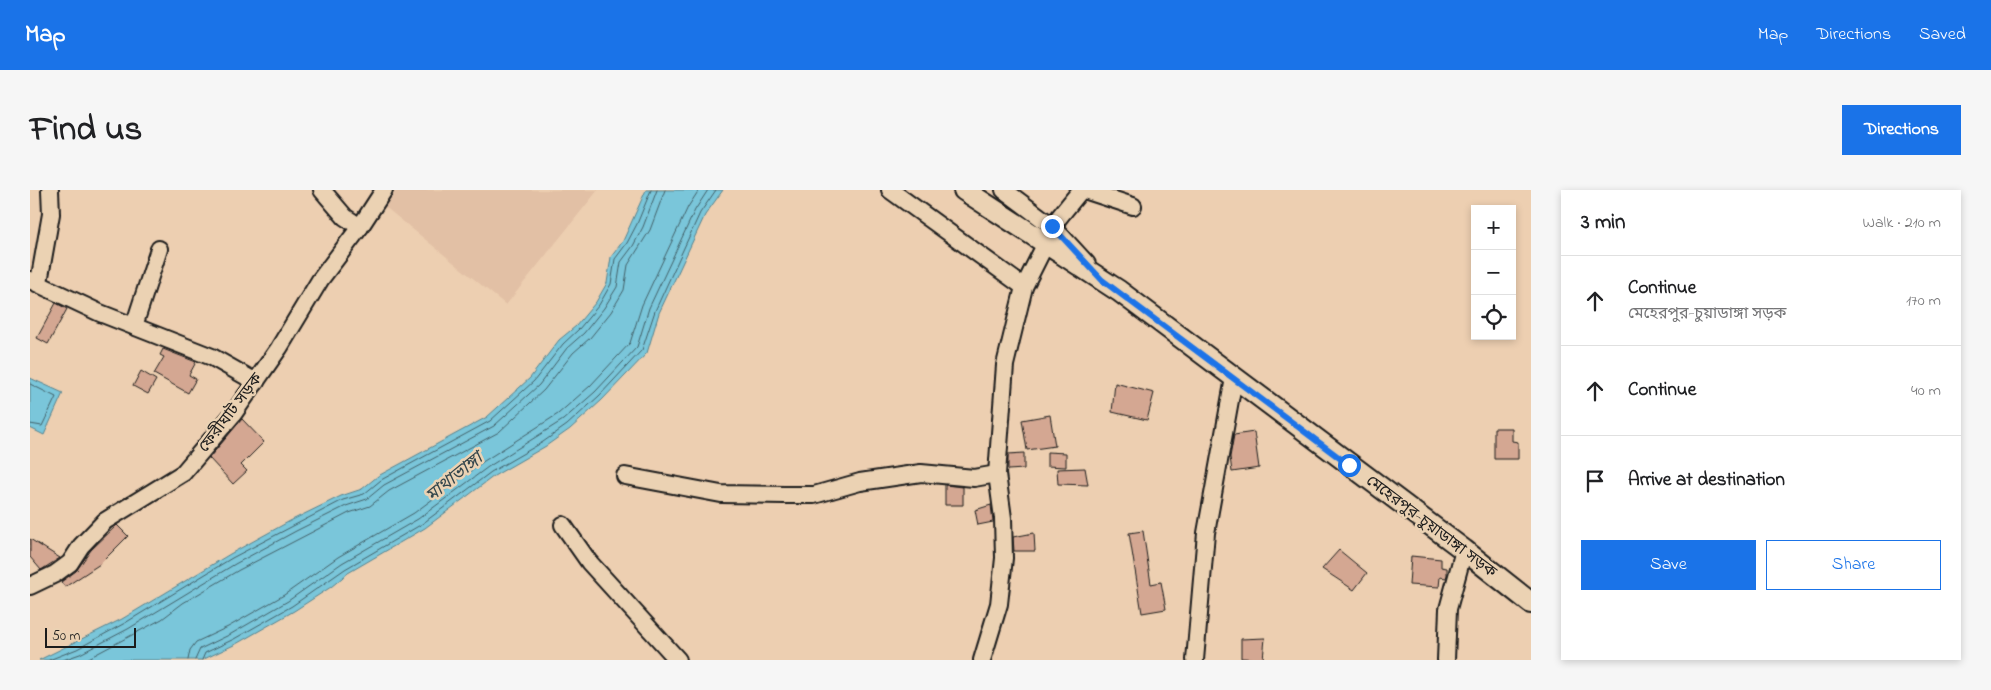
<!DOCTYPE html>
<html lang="en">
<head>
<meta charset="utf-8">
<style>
  :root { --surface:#fff; --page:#f6f6f6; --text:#202124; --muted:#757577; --line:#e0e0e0; --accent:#1a73e8 }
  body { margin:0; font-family:"Indie Flower","Noto Sans Bengali",sans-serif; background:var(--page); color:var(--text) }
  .controls { position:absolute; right:15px; top:15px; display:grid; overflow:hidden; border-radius:0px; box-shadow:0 2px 8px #0003 }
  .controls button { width:45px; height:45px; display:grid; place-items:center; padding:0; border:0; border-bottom:1px solid var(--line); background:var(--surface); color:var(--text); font:25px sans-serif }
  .scale { position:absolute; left:15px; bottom:12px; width:91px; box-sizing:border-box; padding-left:5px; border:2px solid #1c1c1c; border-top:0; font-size:14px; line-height:18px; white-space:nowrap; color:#1c1c1c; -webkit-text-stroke:4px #ebd2b3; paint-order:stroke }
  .stop { position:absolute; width:15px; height:15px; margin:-11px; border:4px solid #1a73e8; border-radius:50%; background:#fff }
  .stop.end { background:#1a73e8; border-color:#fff; box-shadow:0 1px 5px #0008 }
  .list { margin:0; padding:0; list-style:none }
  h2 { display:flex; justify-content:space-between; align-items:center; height:65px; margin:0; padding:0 20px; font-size:21px }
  h2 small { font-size:16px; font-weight:400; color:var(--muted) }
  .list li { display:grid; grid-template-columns:32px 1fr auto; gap:15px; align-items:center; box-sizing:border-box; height:90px; padding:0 20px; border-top:1px solid var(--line) }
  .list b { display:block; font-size:19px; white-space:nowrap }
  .list p { margin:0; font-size:16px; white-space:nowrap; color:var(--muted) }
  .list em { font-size:16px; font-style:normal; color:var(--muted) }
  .actions { display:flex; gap:10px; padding:15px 20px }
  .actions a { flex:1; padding:11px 0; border:1px solid var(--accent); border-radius:0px; text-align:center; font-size:18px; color:var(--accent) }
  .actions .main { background:var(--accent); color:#fff }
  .icon { flex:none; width:28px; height:28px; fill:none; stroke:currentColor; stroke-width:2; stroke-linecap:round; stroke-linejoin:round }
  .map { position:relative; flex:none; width:1501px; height:470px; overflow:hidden; border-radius:0px }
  header { display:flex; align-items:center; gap:30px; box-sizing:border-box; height:70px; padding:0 25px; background:var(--accent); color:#fff }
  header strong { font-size:24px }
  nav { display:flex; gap:28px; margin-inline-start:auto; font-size:18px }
  .intro { display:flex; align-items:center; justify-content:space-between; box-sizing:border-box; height:120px; padding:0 30px }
  h1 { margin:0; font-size:35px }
  .button { padding:12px 22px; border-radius:0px; background:var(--accent); color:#fff; font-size:18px; font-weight:700 }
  main { display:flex; gap:30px; padding:0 30px }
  aside { flex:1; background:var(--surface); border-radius:0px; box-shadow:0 2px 8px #0003 }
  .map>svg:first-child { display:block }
  .built { fill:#e2c0a5 }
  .water { fill:#7ac6da; stroke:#54828e }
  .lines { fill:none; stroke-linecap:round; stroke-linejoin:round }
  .shore { stroke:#426068; stroke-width:1 }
  .building { fill:#d4a792; stroke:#1c1c1c }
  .minor-casing { stroke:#1c1c1c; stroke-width:20 }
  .major-casing { stroke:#1c1c1c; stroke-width:24 }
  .minor { stroke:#ebd2b3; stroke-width:16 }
  .major { stroke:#ebd2b3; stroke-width:20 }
  .route { stroke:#1a73e8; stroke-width:6 }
  .labels { text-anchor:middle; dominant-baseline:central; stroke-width:5; stroke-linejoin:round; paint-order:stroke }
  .street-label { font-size:16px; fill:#1c1c1c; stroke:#ebd2b3 }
  .water-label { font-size:18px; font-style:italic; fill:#34464c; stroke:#ebd2b3 }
</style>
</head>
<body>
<header>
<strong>Map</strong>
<nav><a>Map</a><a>Directions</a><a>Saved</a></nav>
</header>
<div class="intro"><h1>Find us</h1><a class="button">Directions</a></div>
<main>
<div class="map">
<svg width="1501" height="470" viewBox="0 0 1501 470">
  <rect width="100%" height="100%" fill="#edcfb1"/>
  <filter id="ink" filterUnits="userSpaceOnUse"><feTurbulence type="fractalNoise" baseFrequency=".02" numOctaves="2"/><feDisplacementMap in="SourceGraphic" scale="10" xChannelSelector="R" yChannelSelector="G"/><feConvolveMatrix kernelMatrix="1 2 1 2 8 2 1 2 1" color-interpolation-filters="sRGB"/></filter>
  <g filter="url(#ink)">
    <polygon class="built" points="366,0 568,0 476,115 354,16"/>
    <g class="water">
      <polygon points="616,0 693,0 675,25 629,123 617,163 572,210 540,239 516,256 464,286 395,338 318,383 301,397 264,421 206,454 172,470 9,470 92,429 200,364 260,331 311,306 332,299 348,286 457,227 500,188 529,150 546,136 566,112 577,93 581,67 593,51"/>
      <polygon points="0,188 33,203 14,245 0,238"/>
    </g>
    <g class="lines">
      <g class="shore">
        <polyline points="0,194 26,207 12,236 0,234"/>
        <polyline points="19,470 47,459 95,433 202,368 263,336 313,310 334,304 351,290 460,231 504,191 533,154 549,139 569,115 581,94 585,69 597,53 607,34 621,0"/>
        <polyline points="33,470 50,464 98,439 205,374 266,341 316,316 337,309 354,295 464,236 509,195 537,158 554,143 574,118 587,97 591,72 603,56 613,37 627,0"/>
        <polyline points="55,470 132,429 153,413 209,380 319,323 340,316 359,301 469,242 514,200 543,163 560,148 581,122 594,100 598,75 620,40 635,0"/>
        <polyline points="158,470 160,460 166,452 198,437 254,405 308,367 384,323 454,271 528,224 560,196 600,153 612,115 658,17 669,0"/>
        <polyline points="165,470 170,459 201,444 258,411 312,373 388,329 458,277 533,230 565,202 607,157 619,118 665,20 678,0"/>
        <polyline points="172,470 175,463 204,449 262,416 315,379 392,334 461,282 513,252 537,235 569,206 612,160 625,121 670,23 686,0"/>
      </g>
    </g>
    <g class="building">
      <polygon points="26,113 37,119 18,154 7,148"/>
      <polygon points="133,159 166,172 159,185 166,189 158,203 124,184 134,167 130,165"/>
      <polygon points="111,181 126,190 118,204 103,196"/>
      <polygon points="1085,193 1124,203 1117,230 1082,222"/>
      <polygon points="1020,225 1025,256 997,260 992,230"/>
      <polygon points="212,229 234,252 211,275 217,281 203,294 179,268"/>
      <polygon points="1464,238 1482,238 1482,251 1488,252 1488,269 1464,269"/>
      <polygon points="1224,242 1229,278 1202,282 1200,267 1204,245"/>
      <polygon points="1017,262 1036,263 1036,277 1017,276"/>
      <polygon points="994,263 994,279 978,280 978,264"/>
      <polygon points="1055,278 1058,295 1028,294 1027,279"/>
      <polygon points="915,295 933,297 933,315 915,315"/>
      <polygon points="961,315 963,332 948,335 945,320"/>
      <polygon points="87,335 98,346 70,374 35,397 31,392 46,381 61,360"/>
      <polygon points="1113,341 1121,394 1131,392 1136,419 1112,423 1099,343"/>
      <polygon points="1004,343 1005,361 984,361 983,347"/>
      <polygon points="0,349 30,368 11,380 0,367"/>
      <polygon points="1309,360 1337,383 1324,400 1292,379"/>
      <polygon points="1381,366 1411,369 1411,377 1417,378 1417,385 1416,388 1410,387 1409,397 1379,395"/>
      <polygon points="1235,448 1233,469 1211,468 1211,449"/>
    </g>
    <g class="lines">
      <defs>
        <g id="minor">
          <polyline points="292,0 315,27 330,37"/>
          <polyline points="860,0 994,97"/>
          <polyline points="974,0 1022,36 1057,74"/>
          <polyline points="1054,0 1103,16"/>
          <polyline points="1022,36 1051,0"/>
          <polyline points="0,90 70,123 182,167 226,192"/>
          <polyline points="9,92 21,24 20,0"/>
          <polyline points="104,136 129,59"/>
          <polyline points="595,286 691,304 754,305 784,305 830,292 891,283 944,288 967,284"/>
          <polyline points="533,335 559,372 648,470"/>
          <polyline points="0,396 25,384 40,373 51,356 75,331 153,283 204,223 249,158 290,90 330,37 354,0"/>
          <polyline points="952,470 969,414 974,368 973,328 967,284 975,175 994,97 1016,53"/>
          <polyline points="1165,470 1176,343 1204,188"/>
          <polyline points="1416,470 1418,419 1434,360"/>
        </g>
        <polyline id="major" points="934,0 1089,101 1434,360 1501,413"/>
      </defs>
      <use href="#minor" class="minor-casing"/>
      <use href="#major" class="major-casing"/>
      <use href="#minor" class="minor"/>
      <use href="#major" class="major"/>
    </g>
  </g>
  <g class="lines" filter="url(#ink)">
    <polyline class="route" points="1022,36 1072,90 1319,275"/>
  </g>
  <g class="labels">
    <g class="street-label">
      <text transform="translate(201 223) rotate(-53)">ফেরীঘাট সড়ক</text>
      <text transform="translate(1401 337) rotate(37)">মেহেরপুর-চুয়াডাঙ্গা সড়ক</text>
    </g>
    <g class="water-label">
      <text transform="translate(425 288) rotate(-39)">মাথাভাঙ্গা</text>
    </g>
  </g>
</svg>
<div class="controls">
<button>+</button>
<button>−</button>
<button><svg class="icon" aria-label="locate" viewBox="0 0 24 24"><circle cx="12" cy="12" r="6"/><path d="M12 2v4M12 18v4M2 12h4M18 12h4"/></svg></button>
</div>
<div class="scale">50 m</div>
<div class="stop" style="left:1319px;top:275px"></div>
<div class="stop end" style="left:1022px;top:36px"></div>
</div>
<aside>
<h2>3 min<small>Walk · 210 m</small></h2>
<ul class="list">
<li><svg class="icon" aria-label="ahead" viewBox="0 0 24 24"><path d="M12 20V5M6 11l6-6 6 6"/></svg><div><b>Continue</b><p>মেহেরপুর-চুয়াডাঙ্গা সড়ক</p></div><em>170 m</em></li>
<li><svg class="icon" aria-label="ahead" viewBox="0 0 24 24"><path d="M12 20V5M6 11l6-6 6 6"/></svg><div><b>Continue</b></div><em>40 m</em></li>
<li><svg class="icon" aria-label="arrive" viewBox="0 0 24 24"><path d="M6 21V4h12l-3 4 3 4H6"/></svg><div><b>Arrive at destination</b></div></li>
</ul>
<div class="actions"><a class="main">Save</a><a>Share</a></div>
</aside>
</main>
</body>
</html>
